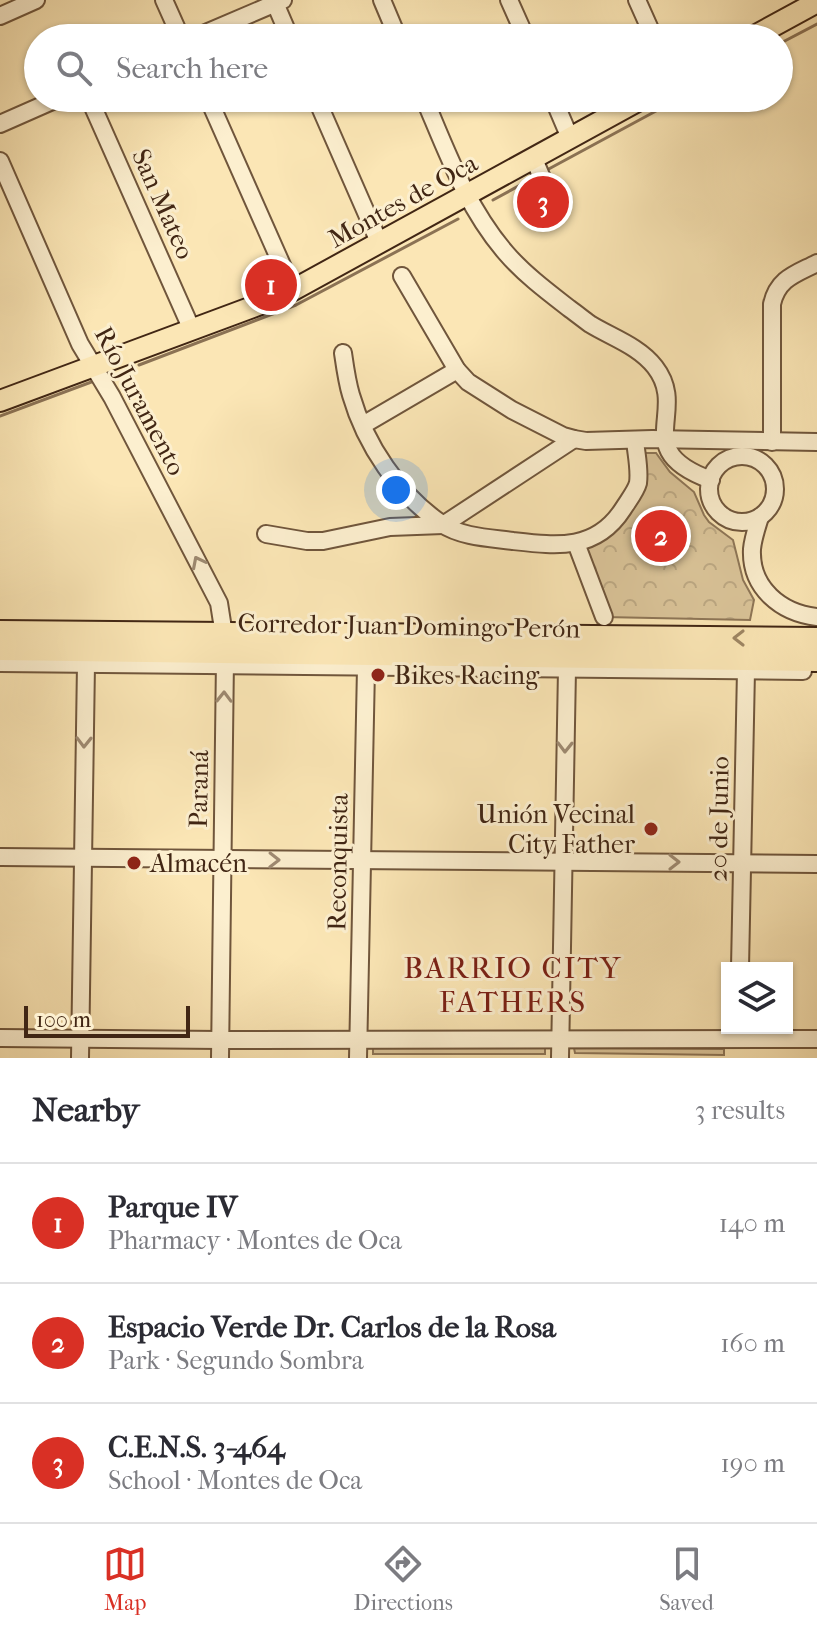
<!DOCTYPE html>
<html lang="en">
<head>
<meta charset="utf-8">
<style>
  :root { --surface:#fff; --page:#f7f7f7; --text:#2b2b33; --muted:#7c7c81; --line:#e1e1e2; --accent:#d93025 }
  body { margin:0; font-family:"IM FELL French Canon",serif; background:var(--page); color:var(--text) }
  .controls { position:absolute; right:24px; bottom:24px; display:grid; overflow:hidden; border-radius:0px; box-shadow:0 2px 6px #0004 }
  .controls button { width:72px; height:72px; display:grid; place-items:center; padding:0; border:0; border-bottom:2px solid var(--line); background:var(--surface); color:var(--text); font:40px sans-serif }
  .scale { position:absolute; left:24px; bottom:20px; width:166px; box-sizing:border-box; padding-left:8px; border:4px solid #412614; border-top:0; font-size:22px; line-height:28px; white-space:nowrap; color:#412614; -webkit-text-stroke:6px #fcefcf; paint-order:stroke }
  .you { position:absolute; left:396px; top:490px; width:28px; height:28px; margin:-20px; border:6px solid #fff; border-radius:50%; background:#1a73e8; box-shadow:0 0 0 12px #1a73e833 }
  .badge { display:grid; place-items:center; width:52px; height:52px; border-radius:50%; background:var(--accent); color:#fff; font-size:26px; font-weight:700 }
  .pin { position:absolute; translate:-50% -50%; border:4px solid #fff; box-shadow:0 2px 8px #0006 }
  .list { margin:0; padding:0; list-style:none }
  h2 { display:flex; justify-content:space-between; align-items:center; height:104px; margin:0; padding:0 32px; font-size:34px }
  h2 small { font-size:26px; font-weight:400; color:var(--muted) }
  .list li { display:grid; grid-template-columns:52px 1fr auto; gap:24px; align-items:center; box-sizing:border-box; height:120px; padding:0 32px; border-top:2px solid var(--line) }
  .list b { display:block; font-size:30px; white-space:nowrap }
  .list p { margin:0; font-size:26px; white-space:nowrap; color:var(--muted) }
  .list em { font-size:26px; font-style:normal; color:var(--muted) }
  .icon { flex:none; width:44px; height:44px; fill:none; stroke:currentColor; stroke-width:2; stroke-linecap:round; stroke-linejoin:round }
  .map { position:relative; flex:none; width:817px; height:1058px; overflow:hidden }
  .search { position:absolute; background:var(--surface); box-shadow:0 2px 6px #0004; left:24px; right:24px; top:24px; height:88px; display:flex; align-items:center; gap:20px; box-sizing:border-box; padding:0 28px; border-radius:44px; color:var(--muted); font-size:30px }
  .sheet { height:464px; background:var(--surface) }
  nav { display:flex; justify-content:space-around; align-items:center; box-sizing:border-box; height:112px; border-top:2px solid var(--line); background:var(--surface); font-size:22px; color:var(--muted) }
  nav a { display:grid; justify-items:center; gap:4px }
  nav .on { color:var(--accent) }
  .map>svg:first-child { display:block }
  .green { fill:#dbc59a; stroke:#8e7657; stroke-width:2 }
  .park { fill:url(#park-crowns); stroke:#8e7657; stroke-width:2 }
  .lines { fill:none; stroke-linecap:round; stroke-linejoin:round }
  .stream { stroke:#8b7254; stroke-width:3 }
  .minor-casing { stroke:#70563c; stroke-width:20 }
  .major-casing { stroke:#412614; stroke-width:24 }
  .highway-casing { stroke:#412614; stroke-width:26 }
  .minor { stroke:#fcefcf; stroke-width:16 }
  .major { stroke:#fbe6b5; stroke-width:20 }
  .highway { stroke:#fbe6b5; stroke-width:22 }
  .oneway { stroke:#9e8a72 }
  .oneway2 { stroke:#9e8664 }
  .poi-dot { fill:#8f2418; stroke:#fcefcf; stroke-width:3 }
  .labels { text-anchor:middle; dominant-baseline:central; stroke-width:6; stroke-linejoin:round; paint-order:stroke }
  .street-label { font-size:26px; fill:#412614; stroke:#fcefcf }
  .poi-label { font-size:26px; fill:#412614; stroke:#fcefcf; text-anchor:start }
  .quarter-label { font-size:30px; letter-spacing:2px; fill:#7a1f14; stroke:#fcefcf }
</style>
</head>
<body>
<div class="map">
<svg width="817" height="1058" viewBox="0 0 817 1058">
  <defs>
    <pattern id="park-crowns" width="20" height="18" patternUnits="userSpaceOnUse" patternTransform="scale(2)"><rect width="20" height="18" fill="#dbc59a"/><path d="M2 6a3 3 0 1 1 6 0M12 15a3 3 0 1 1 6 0" fill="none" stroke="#bda984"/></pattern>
  </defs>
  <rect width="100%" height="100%" fill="#fbe6b5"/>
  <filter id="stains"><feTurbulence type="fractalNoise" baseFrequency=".0025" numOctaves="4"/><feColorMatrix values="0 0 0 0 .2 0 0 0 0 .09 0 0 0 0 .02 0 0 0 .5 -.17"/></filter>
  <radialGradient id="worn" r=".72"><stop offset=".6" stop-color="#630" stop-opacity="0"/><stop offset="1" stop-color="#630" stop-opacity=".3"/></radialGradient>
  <g class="green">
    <rect x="373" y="1048" width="172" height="6"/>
    <polygon points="574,1048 724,1049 724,1055 575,1053"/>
  </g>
  <polygon class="park" points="636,453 656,453 670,472 694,492 704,515 709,522 733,540 743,580 754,600 750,620 604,617 576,543 589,539 638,485"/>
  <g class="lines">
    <g class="stream">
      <polyline points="779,44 817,24"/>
      <polyline points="545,171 680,98"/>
      <polyline points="493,200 535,177"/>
      <polyline points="139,365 296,305 458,219"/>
      <polyline points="0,416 94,381"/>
    </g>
    <defs>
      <g id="minor">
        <polyline points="164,0 181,38"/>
        <polyline points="382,0 398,38"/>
        <polyline points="509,0 526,38"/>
        <polyline points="637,0 654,38"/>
        <polyline points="275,3 290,38"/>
        <polyline points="0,16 36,0"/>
        <polyline points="194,38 283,0"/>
        <polyline points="89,98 192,330"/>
        <polyline points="208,98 293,290"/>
        <polyline points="316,98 379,242"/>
        <path d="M424,98C447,152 467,208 506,253C524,274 548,292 570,309C577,314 583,319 590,324C611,337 639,346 655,367C690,412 628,450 711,480"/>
        <polyline points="553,98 570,138"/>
        <polyline points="0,124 59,98"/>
        <polyline points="534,159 542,178"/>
        <polyline points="0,161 80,344 112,397 219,603 224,635 225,659 220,1058"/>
        <polyline points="402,276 457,370 468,382 512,410 563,436 574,439 586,441 652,439 817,442"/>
        <path d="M343,353C345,367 347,382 351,395C365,444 399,495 442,524C461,537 491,538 513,541C557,546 596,551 623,509C628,501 636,491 638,483C640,469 636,453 635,440"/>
        <polyline points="363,425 457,370"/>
        <path d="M772,442V304C778,278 796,274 817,263"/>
        <circle cx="742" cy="489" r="33"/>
        <path d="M760,517C757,527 753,538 752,549C750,588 781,613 817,617"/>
        <polyline points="266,534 307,541 323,541 390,527 443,525 574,439"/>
        <polyline points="576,543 604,617"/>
        <polyline points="0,663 803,671"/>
        <polyline points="0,857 817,864"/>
        <polyline points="740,968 746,670"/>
        <polyline points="0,1038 220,1040 817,1039"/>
        <polyline points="80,1058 86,664"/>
        <polyline points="358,1058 366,668"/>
        <polyline points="560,1058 567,669"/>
      </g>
      <g id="major">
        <polyline points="751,38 817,2"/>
        <polyline points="0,401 266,302 293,290 643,98"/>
      </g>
      <g id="highway">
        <polyline points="0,632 817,639"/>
        <polyline points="0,649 817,660"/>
      </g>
    </defs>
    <use href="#minor" class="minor-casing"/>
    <use href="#major" class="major-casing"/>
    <use href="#highway" class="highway-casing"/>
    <use href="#minor" class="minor"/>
    <use href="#major" class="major"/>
    <use href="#highway" class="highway"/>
  </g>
  <defs><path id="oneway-chevron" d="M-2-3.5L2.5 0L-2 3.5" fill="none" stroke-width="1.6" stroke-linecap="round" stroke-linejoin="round" transform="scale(2)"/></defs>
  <g class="oneway">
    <use href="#oneway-chevron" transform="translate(198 562) rotate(-117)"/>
    <use href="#oneway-chevron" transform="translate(224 697) rotate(-89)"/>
    <use href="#oneway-chevron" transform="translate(84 742) rotate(91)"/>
    <use href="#oneway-chevron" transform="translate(565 747) rotate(91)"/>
    <use href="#oneway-chevron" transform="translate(274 860) rotate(1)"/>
    <use href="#oneway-chevron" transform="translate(674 862)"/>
  </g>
  <use class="oneway2" href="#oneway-chevron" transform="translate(739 638) rotate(-180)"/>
  <g class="poi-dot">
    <circle cx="378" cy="675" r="8"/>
    <circle cx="651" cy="829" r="8"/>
    <circle cx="134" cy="863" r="8"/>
  </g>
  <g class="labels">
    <g class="street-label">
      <text transform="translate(403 201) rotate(-29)">Montes de Oca</text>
      <text transform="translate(163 204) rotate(66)">San Mateo</text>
      <text transform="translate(140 401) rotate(62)">Río Juramento</text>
      <text transform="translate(409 626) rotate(1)">Corredor Juan Domingo Perón</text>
      <text transform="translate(199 789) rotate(-89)">Paraná</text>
      <text transform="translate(719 819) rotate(-89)">20 de Junio</text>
      <text transform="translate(338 862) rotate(-89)">Reconquista</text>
    </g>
    <g class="poi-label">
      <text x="394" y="675">Bikes Racing</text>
      <text x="635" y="814" text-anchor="end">Unión Vecinal<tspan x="635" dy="30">City Father</tspan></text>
      <text x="150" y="863">Almacén</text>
    </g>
    <g class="quarter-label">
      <text x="513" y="968">BARRIO CITY<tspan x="513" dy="34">FATHERS</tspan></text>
    </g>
  </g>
  <rect width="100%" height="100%" filter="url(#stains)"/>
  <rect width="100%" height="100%" fill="url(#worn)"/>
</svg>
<div class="controls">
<button><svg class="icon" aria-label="layers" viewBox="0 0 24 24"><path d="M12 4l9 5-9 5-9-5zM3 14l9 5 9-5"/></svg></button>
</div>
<div class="scale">100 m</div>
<div class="you"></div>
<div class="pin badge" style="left:271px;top:285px">1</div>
<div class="pin badge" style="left:661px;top:536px">2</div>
<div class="pin badge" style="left:543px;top:202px">3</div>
<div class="search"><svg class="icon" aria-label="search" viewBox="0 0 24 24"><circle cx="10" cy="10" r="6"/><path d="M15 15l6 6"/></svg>Search here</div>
</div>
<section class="sheet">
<h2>Nearby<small>3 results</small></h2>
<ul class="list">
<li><span class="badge">1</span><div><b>Parque IV</b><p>Pharmacy · Montes de Oca</p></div><em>140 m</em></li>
<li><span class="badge">2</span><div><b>Espacio Verde Dr. Carlos de la Rosa</b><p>Park · Segundo Sombra</p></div><em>160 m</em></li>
<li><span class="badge">3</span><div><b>C.E.N.S. 3-464</b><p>School · Montes de Oca</p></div><em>190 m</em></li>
</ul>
</section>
<nav>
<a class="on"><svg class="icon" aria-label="map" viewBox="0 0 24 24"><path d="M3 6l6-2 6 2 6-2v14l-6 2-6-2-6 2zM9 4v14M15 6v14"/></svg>Map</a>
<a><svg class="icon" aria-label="directions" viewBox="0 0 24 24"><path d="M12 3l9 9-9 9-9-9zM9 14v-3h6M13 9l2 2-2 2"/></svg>Directions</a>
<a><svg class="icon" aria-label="saved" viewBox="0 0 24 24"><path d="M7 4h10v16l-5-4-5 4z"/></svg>Saved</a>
</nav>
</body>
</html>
